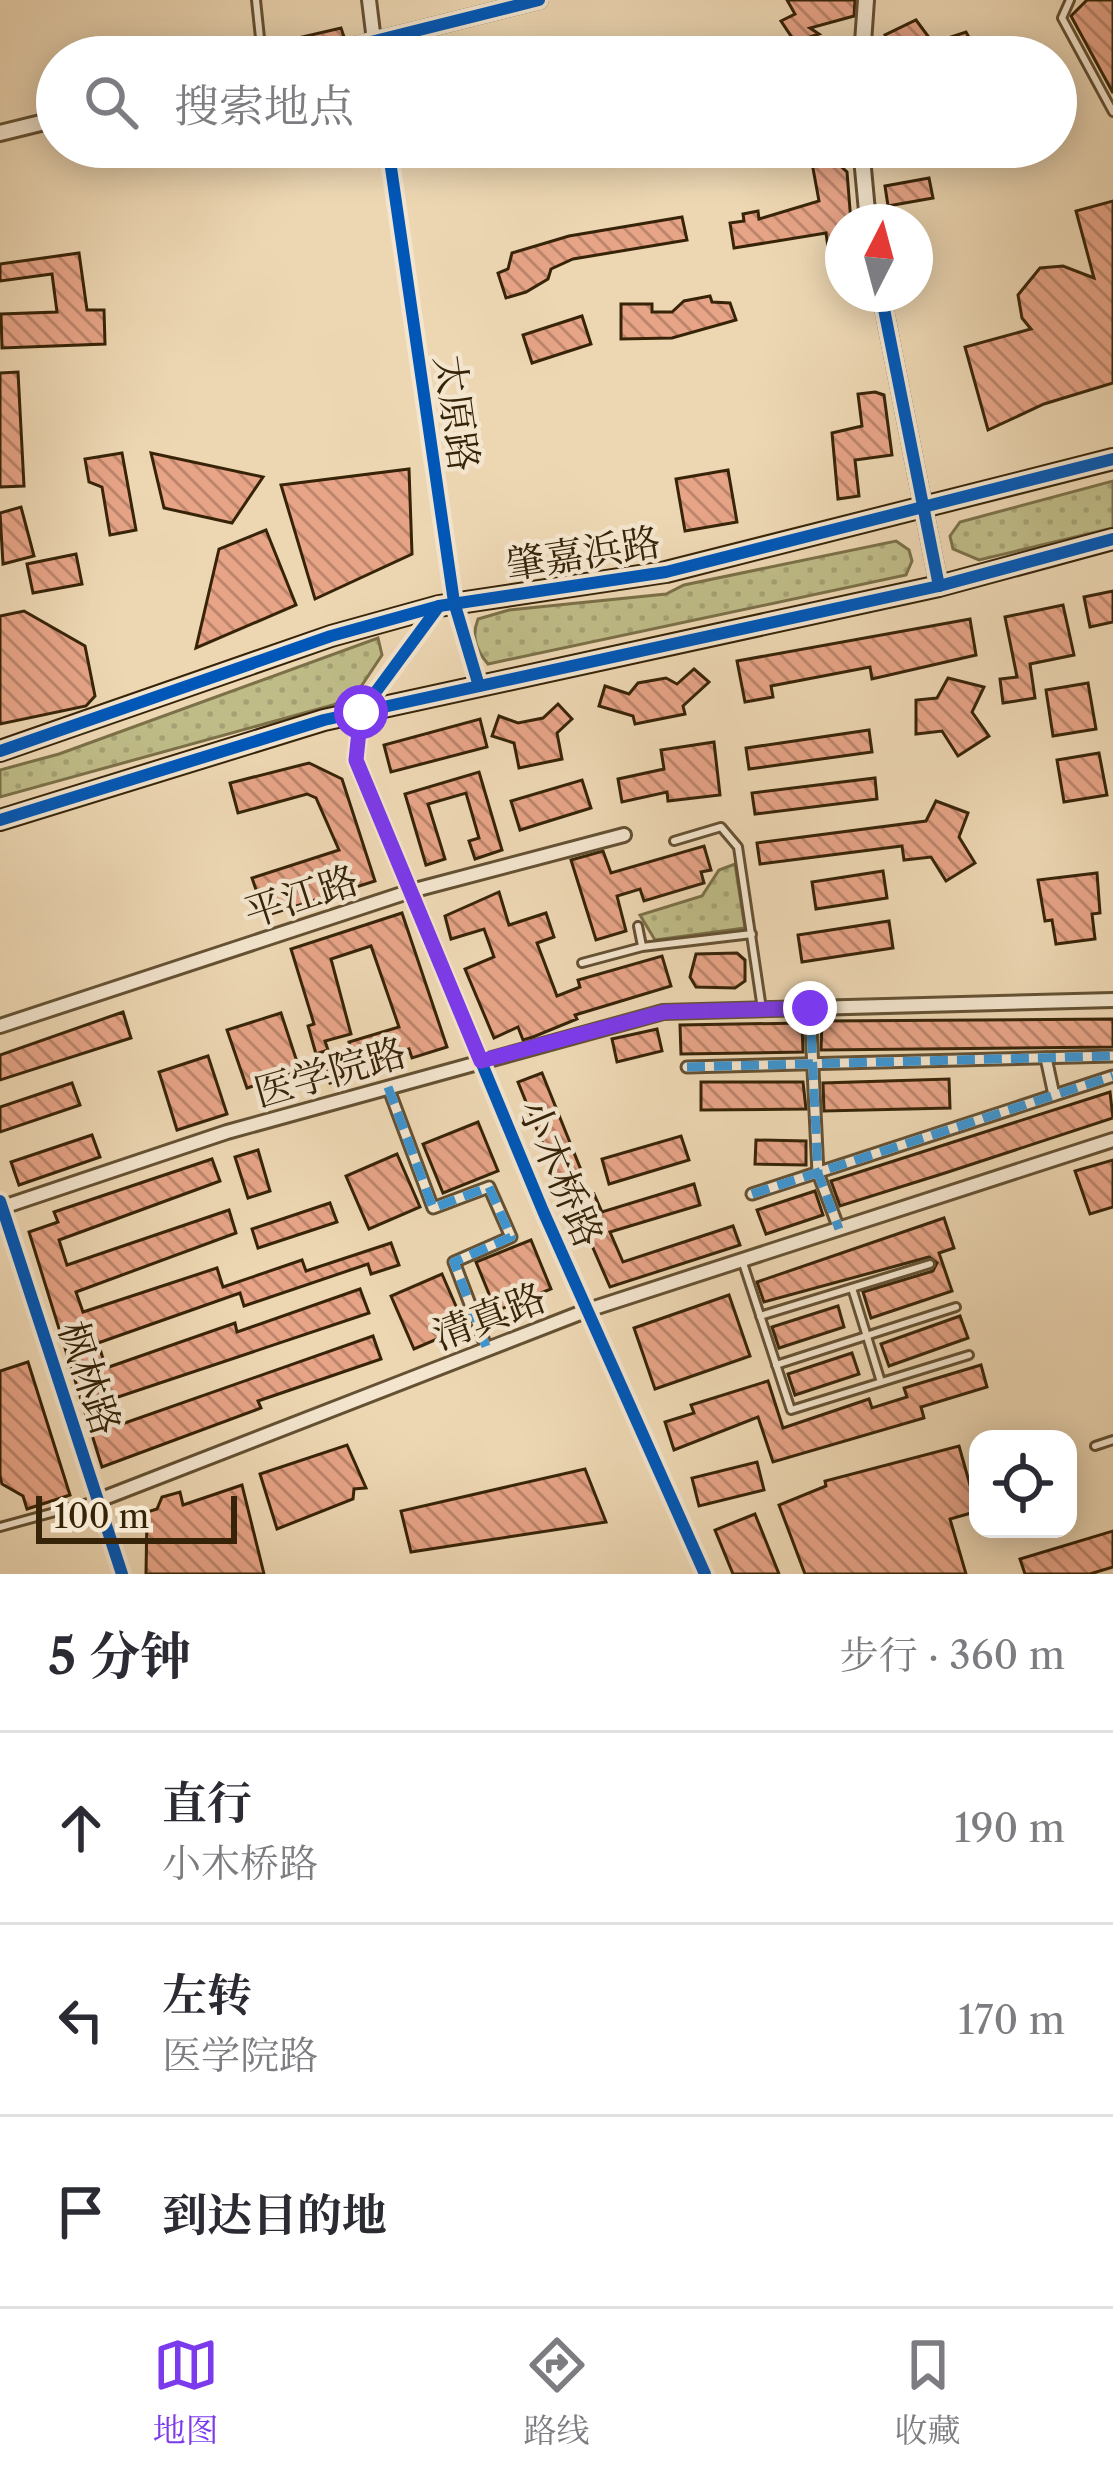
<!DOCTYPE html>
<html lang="zh">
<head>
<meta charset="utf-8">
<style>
  :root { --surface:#fff; --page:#f7f7f7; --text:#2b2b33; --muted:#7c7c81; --line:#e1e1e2; --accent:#7c3aed }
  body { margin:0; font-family:"Libre Caslon Text","Noto Serif SC",serif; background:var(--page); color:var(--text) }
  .controls { position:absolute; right:36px; bottom:36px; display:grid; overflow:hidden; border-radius:24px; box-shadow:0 6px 30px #0003 }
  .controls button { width:108px; height:108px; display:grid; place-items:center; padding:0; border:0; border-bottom:3px solid var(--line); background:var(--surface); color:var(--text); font:60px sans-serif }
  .compass { position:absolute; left:825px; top:204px; width:108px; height:108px; border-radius:50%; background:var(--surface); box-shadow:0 6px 30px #0003; rotate:6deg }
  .scale { position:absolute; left:36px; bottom:30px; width:201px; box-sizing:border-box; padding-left:12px; border:6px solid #372408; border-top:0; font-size:33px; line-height:42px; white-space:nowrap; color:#372408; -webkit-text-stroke:9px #f3e5ce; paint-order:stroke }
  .stop { position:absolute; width:36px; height:36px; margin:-27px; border:9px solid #7c3aed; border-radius:50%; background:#fff }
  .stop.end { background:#7c3aed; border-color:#fff; box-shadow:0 3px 12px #0008 }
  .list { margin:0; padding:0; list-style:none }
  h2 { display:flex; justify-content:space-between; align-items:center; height:156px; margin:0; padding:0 48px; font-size:51px }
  h2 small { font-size:39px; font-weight:400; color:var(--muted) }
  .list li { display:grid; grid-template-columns:78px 1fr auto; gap:36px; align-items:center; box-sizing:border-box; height:192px; padding:0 48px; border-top:3px solid var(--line) }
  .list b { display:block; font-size:45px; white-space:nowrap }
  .list p { margin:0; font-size:39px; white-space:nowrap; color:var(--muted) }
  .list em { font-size:39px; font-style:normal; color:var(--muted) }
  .icon { flex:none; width:66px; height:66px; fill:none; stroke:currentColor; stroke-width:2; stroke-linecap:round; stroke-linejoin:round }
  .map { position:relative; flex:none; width:1113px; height:1574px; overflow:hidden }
  .search { position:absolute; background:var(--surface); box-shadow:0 6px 30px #0003; left:36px; right:36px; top:36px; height:132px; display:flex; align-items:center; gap:30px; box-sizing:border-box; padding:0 42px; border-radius:66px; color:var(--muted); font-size:45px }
  .sheet { height:732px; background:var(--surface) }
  nav { display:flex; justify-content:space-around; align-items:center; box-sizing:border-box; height:168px; border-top:3px solid var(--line); background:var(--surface); font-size:33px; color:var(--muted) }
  nav a { display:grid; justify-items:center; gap:6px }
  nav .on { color:var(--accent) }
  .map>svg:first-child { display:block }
  .grass { fill:url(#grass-dots); stroke:#7b7048; stroke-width:3 }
  .building { fill:url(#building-back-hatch); stroke:#372408; stroke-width:3 }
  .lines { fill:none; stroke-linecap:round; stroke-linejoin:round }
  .service-casing { stroke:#645133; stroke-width:12 }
  .pedestrian-casing { stroke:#645133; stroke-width:15 }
  .minor-casing { stroke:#645133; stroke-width:18 }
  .tertiary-casing { stroke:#645133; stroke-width:20 }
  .primary-casing { stroke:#372408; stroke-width:24 }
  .service { stroke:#f3e5ce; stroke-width:6 }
  .pedestrian { stroke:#f3e5ce; stroke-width:9 }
  .minor { stroke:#f3e5ce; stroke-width:12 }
  .tertiary { stroke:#f3e5ce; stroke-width:14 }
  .primary { stroke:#edd7b3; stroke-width:18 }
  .quiet { stroke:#3e95d1; stroke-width:9; stroke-dasharray:18 9; stroke-linecap:butt }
  .cycleway-casing { stroke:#f3e5ce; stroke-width:20 }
  .cycleway { stroke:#0057b8; stroke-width:12 }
  .route { stroke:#7c3aed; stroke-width:15 }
  .labels { text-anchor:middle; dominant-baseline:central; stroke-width:9; stroke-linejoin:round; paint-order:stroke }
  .street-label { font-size:39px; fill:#372408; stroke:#f3e5ce }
</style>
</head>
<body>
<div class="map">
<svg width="1113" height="1574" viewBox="0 0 1113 1574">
  <defs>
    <pattern id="grass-dots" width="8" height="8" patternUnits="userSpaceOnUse" patternTransform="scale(3)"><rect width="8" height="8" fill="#bfbc88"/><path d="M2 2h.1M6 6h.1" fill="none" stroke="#a5a174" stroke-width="1.8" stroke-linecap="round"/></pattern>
    <pattern id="building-back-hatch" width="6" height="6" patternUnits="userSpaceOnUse" patternTransform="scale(3)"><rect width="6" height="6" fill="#e7a487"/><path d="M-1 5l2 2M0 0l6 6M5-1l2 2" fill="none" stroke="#bc856c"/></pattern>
  </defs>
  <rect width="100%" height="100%" fill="#edd7b3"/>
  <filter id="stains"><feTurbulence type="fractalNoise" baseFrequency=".00167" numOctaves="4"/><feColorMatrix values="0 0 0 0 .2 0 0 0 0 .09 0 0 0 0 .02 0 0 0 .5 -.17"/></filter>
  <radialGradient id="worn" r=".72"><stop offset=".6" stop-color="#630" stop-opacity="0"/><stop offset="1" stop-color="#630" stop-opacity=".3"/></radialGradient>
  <g class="grass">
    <polygon points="1113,481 1113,528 979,560 953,549 950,536 960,522"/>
    <path d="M896,541L909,550L912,561L906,575L488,664C476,650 471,637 478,619L509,610L666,594L684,585Z"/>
    <polygon points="378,638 382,655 356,694 333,705 0,797 0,770 59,754"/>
    <polygon points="735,864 745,928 655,940 640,915 702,896 719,870"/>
  </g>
  <g class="building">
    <polygon points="787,0 855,0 854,16 810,28 819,34 795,42 781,21 795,14"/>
    <polygon points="1087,0 1113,0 1113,93 1071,16"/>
    <polygon points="916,20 933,43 966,32 980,57 896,57 885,35"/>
    <polygon points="341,28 344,37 269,56 268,45"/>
    <polygon points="834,160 847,172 851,222 843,222 843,244 828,247 826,233 734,248 730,223 744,221 743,214 758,211 759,219 819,201 812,163"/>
    <polygon points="929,178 933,198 888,206 885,186"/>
    <polygon points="1113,201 1113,383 1044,404 988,430 965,347 1031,329 1022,318 1018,295 1040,268 1063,266 1094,278 1076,211"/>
    <polygon points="682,217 687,240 573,259 551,269 548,279 526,292 506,298 498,273 508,269 512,253 569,236"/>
    <polygon points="79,253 87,310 104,310 105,344 2,348 1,314 57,312 52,274 0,281 0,264"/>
    <polygon points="710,296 712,302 730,303 736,320 672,338 621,339 621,304 652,304 652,312 672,312 684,301"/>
    <polygon points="582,316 591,344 532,363 523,335"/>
    <polygon points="18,372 24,486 0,487 0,373"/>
    <polygon points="875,392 884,395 892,455 855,460 859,496 838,499 832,433 862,426 858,394"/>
    <polygon points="122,453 136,530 110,535 102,487 89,482 85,459"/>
    <polygon points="151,453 263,477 232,523 164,508"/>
    <polygon points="409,469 412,554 315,599 281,485"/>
    <polygon points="728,470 737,522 685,531 676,479"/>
    <polygon points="21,507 34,556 3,564 0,513"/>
    <polygon points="266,530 296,605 196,648 219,549"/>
    <polygon points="76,554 82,584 33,593 27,564"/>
    <polygon points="1113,591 1113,622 1090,627 1084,597"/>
    <polygon points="1063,605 1074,655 1030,664 1035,698 1003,703 1000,679 1017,677 1005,617"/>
    <polygon points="24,611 85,646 95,696 86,706 0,724 0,616"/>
    <polygon points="970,619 976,655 872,679 870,667 771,686 773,697 745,702 737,661"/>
    <polygon points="694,669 709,682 683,706 685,714 635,724 633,716 599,706 605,686 629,694 638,683 666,678 677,684"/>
    <polygon points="948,678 984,687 972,712 989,736 958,756 942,731 916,734 916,700 937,698"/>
    <polygon points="1088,683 1096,729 1053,736 1046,690"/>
    <polygon points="558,704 572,719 557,733 562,759 519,768 514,743 492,736 499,716 518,723 543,718"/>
    <polygon points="480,719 487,747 391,772 384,745"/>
    <polygon points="869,730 872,752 749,769 746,748"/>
    <polygon points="714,742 720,795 668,801 667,792 622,802 618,779 664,769 661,750"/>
    <polygon points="1099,753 1107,795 1064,802 1057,760"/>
    <polygon points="309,763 342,779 375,881 265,916 252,878 339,850 316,798 307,794 238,813 230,783"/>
    <polygon points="479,772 502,850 475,859 469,841 479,838 466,793 428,804 445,859 426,865 405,794"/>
    <polygon points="875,778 877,799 755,814 752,793"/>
    <polygon points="582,780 591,808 520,830 511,801"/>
    <polygon points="936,801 968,813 959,837 975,863 946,881 931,857 904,860 902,846 760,864 757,843 926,821"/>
    <polygon points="704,846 711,870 701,872 704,883 644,901 640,889 617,896 626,931 596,940 571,860 603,851 611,873"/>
    <polygon points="883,871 887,898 816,909 812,882"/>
    <polygon points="1097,873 1100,913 1092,914 1095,939 1056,944 1052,920 1045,921 1038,880"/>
    <polygon points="499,892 509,925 546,913 554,937 537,943 557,996 580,987 578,980 662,956 671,986 575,1015 577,1019 533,1037 523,1040 518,1027 494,1038 465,969 494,957 484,929 451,939 445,916"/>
    <polygon points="402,913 447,1047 412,1058 409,1049 359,1065 361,1073 330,1083 324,1064 353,1055 349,1042 399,1027 371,946 331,959 351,1034 325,1041 328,1050 316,1054 308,1026 314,1024 291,949"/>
    <polygon points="889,921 893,948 802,962 798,935"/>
    <polygon points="737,953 745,960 745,981 735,988 696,987 690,977 696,954"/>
    <polygon points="123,1012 131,1038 0,1080 0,1055"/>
    <polygon points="281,1013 300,1071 247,1088 227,1030"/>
    <polygon points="1113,1019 1113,1047 821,1050 822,1021"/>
    <polygon points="802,1023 803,1052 681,1054 680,1025"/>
    <polygon points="657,1029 662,1051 617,1062 612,1039"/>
    <polygon points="208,1056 227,1114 177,1130 159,1072"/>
    <polygon points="542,1073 583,1175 559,1184 518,1082"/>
    <polygon points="949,1079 950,1108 824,1111 823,1083"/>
    <polygon points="701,1082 803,1082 806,1109 701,1110"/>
    <polygon points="72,1083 80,1105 0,1132 0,1107"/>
    <polygon points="1110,1092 1113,1118 945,1173 840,1206 831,1181"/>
    <polygon points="478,1122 498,1171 443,1193 423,1144"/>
    <polygon points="92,1135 100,1157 19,1185 11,1162"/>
    <polygon points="681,1136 689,1160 609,1184 602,1159"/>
    <polygon points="756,1140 806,1141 806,1165 755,1164"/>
    <polygon points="258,1150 270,1191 248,1198 235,1157"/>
    <polygon points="397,1154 420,1207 369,1229 346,1176"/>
    <polygon points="212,1159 220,1181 59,1240 67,1265 229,1210 236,1233 76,1292 83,1312 217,1268 223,1287 302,1260 306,1271 391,1243 399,1265 371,1274 368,1264 244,1306 240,1293 98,1343 106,1368 235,1323 237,1332 360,1289 369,1313 115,1398 122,1424 373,1336 381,1359 258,1401 261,1408 102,1467 29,1232 58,1222 54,1212"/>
    <polygon points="1113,1160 1113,1207 1090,1214 1075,1171"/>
    <polygon points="694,1184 700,1205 610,1232 623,1262 733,1226 740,1245 610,1287 573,1202 594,1194 602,1212"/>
    <polygon points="815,1191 823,1215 766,1234 757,1210"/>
    <polygon points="330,1203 337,1222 258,1248 252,1229"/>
    <polygon points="944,1218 954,1248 939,1253 952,1291 871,1318 863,1292 933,1271 937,1263 929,1257 764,1302 757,1282"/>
    <polygon points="531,1240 551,1289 496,1311 476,1262"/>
    <polygon points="442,1274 465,1327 414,1349 391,1296"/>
    <polygon points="729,1295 750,1356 655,1389 634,1328"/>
    <polygon points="838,1306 844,1327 779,1348 772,1327"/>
    <polygon points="960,1316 968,1338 889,1366 881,1344"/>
    <polygon points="852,1353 859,1374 795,1395 788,1374"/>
    <polygon points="28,1362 70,1495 27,1509 23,1496 2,1484 0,1476 0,1371"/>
    <polygon points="981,1365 987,1387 921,1407 924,1418 773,1462 758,1417 674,1450 665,1422 694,1413 691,1405 768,1381 783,1428 869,1399 872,1408 907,1397 904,1388"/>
    <polygon points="347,1445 366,1488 354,1489 353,1499 277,1529 260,1474"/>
    <polygon points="959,1446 970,1485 975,1483 978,1492 978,1511 950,1519 966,1574 805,1574 779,1505 826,1486 825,1481"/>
    <polygon points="757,1462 764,1490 699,1506 692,1478"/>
    <polygon points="585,1469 606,1522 411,1552 401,1511"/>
    <polygon points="242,1485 264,1574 146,1574 147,1512 157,1509 162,1497 180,1492 183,1505"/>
    <polygon points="755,1514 779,1574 733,1574 715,1530"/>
    <polygon points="1113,1531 1113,1567 1090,1574 1025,1574 1020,1559"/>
  </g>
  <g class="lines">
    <defs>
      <g id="service">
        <polyline points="256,0 262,57"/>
        <polyline points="1070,0 1062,18 1113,112"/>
        <polyline points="674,841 721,827 738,847 762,1009"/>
        <polyline points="638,926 642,946"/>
        <polyline points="582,963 642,947 752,934"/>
        <polyline points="742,1260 791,1410 969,1355"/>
        <polyline points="852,1288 881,1382"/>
        <polyline points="760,1316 930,1264"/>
        <polyline points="776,1365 956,1307"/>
        <polyline points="1095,1446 1113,1440"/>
        <polyline points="0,1527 95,1501"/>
      </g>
      <g id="pedestrian">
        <polyline points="810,1008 818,1173 839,1229"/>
        <polyline points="1046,1058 1054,1095"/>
        <polyline points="687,1067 1113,1056"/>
        <polyline points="388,1087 433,1208 489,1187 511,1237 454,1262 487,1349"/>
        <polyline points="752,1194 1113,1076"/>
      </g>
      <g id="minor">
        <polyline points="369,0 376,57"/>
        <polyline points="388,147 454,602 479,686"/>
        <polyline points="439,607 361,712 356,760 543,1211 705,1574"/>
        <polyline points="0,1026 411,891 624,835"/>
        <polyline points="1,1204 122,1574"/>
        <polyline points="0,1208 227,1132 663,1012 1113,1000"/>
        <polyline points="99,1500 588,1310 1113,1140"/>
      </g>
      <g id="tertiary">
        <polyline points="311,57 539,0"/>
        <polyline points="862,57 866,0"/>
        <polyline points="0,133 57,119"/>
        <polyline points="861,147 868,222"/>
        <polyline points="881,294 939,586"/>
      </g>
      <g id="primary">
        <polyline points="0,751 331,636 439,606 666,572 1113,459"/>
        <polyline points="0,820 324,720 939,586 1113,539"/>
      </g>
    </defs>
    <use href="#service" class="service-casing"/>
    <use href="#pedestrian" class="pedestrian-casing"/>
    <use href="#minor" class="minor-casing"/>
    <use href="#tertiary" class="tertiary-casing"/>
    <use href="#primary" class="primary-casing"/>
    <use href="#service" class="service"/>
    <use href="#pedestrian" class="pedestrian"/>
    <use href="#minor" class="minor"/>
    <use href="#tertiary" class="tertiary"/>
    <use href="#primary" class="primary"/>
    <g class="quiet">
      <polyline points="810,1008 818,1173 839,1229"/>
      <polyline points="687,1067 1113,1056"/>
      <polyline points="388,1087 433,1208 489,1187 511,1237 454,1262 487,1349"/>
      <polyline points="752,1194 1113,1076"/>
    </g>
    <defs>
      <g id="cycleway">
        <polyline points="311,57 539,0"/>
        <polyline points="388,147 454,602 479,686"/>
        <polyline points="881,294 939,586"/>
        <polyline points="439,606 361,712 356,760 543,1211 705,1574"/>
        <polyline points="0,751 331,636 439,606 666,572 1113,459"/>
        <polyline points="0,820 324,720 939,586 1113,539"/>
        <polyline points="0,1201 122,1574"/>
      </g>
    </defs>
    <use href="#cycleway" class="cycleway-casing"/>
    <use href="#cycleway" class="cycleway"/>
  </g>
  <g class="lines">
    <polyline class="route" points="361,712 356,760 481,1061 664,1012 810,1008"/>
  </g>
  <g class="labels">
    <g class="street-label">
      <text transform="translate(457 413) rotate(82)">太原路</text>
      <text transform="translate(583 553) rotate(-9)">肇嘉浜路</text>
      <text transform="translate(301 896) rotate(-18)">平江路</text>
      <text transform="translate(330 1072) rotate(-16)">医学院路</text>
      <text transform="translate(561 1173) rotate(67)">小木桥路</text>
      <text transform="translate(489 1316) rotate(-21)">清真路</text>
      <text transform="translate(90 1378) rotate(72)">枫林路</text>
    </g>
  </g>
  <rect width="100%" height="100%" filter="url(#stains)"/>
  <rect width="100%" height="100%" fill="url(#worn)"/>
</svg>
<div class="controls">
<button><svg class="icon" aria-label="locate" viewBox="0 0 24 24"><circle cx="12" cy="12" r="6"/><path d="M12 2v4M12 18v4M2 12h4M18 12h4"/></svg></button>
</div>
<svg class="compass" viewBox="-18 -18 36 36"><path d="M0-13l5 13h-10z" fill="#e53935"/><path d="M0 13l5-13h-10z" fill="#7c7c81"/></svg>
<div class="scale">100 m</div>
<div class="stop" style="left:361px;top:712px"></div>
<div class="stop end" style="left:810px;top:1008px"></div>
<div class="search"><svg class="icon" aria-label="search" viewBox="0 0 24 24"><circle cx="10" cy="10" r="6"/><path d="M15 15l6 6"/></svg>搜索地点</div>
</div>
<section class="sheet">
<h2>5 分钟<small>步行 · 360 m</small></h2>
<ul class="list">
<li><svg class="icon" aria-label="ahead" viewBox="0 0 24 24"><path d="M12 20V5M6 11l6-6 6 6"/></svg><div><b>直行</b><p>小木桥路</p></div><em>190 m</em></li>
<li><svg class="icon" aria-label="left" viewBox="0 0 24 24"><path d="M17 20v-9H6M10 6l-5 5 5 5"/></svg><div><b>左转</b><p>医学院路</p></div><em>170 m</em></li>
<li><svg class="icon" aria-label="arrive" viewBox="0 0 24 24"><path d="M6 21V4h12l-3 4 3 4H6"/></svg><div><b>到达目的地</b></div></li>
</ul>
</section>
<nav>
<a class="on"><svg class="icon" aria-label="map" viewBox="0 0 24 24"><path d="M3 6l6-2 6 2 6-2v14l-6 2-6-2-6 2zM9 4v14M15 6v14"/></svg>地图</a>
<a><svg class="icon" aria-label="directions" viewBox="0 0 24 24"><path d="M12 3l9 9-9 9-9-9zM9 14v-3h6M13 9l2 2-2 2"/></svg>路线</a>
<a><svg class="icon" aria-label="saved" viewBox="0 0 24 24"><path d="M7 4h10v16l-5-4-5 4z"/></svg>收藏</a>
</nav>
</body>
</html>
